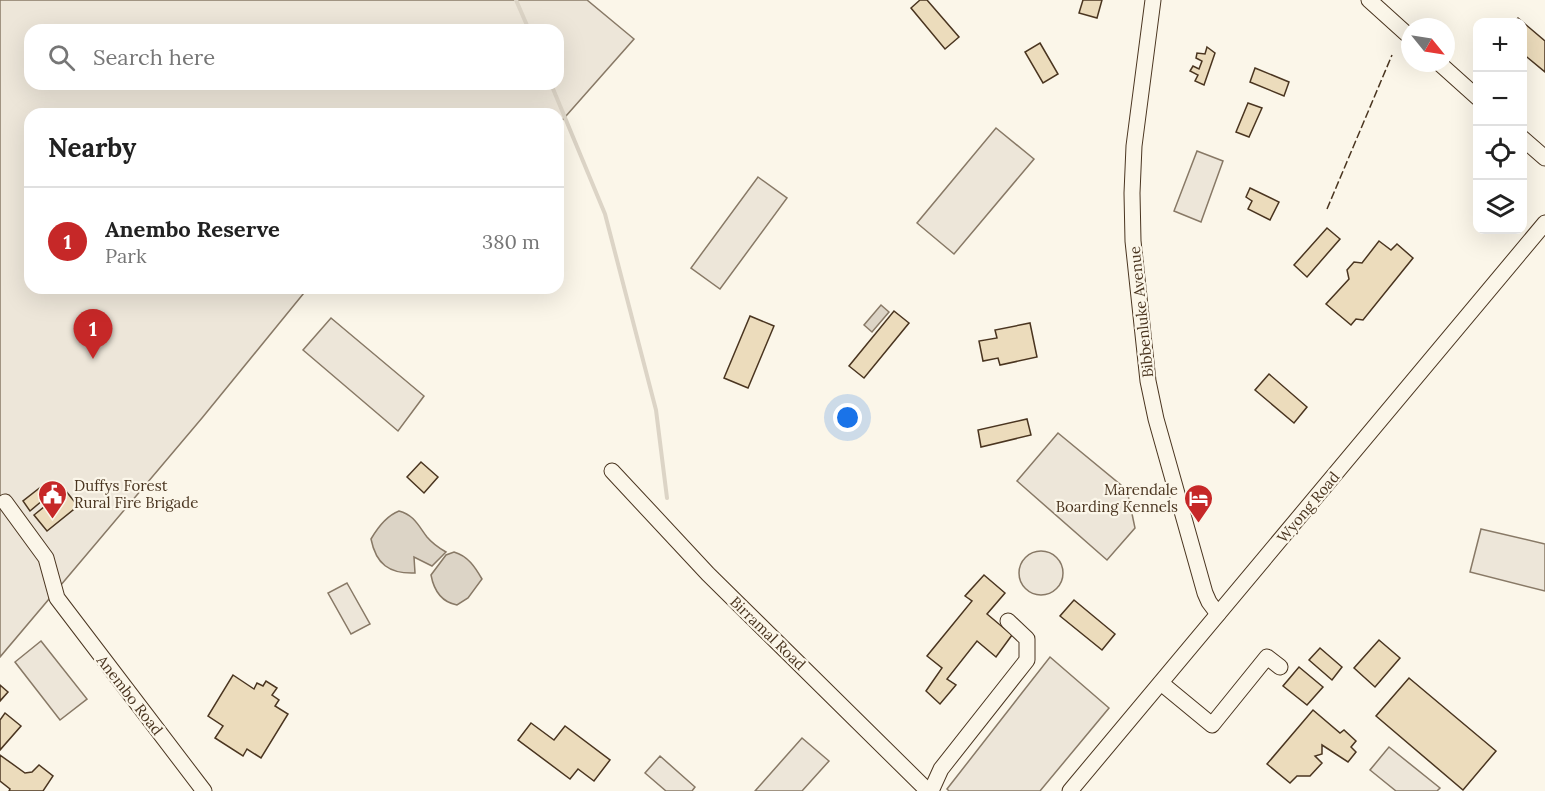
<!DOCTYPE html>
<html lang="en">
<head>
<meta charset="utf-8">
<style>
  :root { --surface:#fff; --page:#f6f6f6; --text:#222; --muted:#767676; --line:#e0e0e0; --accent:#c62828 }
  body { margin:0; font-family:Lora,serif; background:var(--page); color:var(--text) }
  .controls { position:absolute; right:18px; top:18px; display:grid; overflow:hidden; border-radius:12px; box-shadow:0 6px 24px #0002 }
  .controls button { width:54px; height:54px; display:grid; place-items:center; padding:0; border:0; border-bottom:2px solid var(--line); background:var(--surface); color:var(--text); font:30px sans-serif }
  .compass { position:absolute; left:1401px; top:18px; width:54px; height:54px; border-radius:50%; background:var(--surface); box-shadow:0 6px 24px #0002; rotate:120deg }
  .you { position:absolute; left:848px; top:418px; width:21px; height:21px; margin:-15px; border:4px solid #fff; border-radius:50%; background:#1a73e8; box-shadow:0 0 0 9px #1a73e833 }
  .badge { display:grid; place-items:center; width:39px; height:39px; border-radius:50%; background:var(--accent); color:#fff; font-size:20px; font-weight:700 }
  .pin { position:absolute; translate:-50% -50px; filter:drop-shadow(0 2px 3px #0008) }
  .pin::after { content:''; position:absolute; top:32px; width:21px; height:18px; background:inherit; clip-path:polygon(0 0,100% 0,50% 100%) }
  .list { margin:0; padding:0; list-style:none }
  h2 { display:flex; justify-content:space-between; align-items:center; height:78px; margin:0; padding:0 24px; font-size:26px }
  h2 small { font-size:20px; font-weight:400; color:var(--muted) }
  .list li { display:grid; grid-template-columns:39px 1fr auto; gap:18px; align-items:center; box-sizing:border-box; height:108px; padding:0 24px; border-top:2px solid var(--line) }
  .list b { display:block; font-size:22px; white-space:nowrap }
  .list p { margin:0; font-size:20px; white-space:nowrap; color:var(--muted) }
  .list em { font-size:20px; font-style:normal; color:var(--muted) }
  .icon { flex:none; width:33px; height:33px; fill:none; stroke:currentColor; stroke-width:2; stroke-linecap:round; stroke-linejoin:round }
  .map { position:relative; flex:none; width:1545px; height:791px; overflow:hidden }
  .search { position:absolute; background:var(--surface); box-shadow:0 6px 24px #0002; left:24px; top:24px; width:540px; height:66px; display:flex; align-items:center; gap:15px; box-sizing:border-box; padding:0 21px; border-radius:18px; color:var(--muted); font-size:22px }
  .panel { position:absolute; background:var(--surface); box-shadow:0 6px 24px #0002; left:24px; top:108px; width:540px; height:186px; border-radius:18px }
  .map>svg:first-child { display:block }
  .green { fill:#ede6d9; stroke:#887966; stroke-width:1.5; fill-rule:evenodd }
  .water { fill:#dcd4c6; stroke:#887966; stroke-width:1.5 }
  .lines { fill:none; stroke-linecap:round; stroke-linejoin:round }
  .stream { stroke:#dcd4c6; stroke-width:4 }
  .building { fill:#ecdcbc; stroke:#4a3520; stroke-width:1.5 }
  .minor-casing { stroke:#4a3520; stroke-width:17 }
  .minor { stroke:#fbf6e9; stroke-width:15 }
  .fence { stroke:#4a3520; stroke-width:1.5; stroke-dasharray:8 3; stroke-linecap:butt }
  .labels { text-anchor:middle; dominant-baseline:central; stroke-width:4.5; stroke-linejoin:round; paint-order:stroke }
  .street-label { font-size:15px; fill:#4a3520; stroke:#fbf6e9 }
  .poi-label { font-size:15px; fill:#4a3520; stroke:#fbf6e9; text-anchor:start }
</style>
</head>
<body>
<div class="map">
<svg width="1545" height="791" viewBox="0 0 1545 791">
  <rect width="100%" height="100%" fill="#fbf6e9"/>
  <g class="green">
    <path d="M0,0H587L634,39L558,125V114H30V288H308L202,418L0,657ZM30,30H558V84H30Z"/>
    <polygon points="996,128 1034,159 954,254 917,223"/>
    <polygon points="1197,151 1223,161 1201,222 1174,211"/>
    <polygon points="758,177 787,198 720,289 691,268"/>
    <polygon points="331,318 424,396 398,431 303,350"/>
    <polygon points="1058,433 1127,490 1135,528 1107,560 1017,481"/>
    <polygon points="1481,529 1545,544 1545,591 1470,572"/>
    <circle cx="1041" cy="573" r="22"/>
    <polygon points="347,583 370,624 351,634 328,593"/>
    <polygon points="41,641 87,699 60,720 15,662"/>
    <polygon points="1050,657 1109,708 1040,791 949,791 947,789"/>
    <polygon points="802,738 829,761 802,791 755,791"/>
    <polygon points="1389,747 1440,788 1437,791 1396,791 1370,770"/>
    <polygon points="660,756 695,787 692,791 666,791 645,773"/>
  </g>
  <g class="water">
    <polygon points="881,305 889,312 872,332 864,325"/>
    <path d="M399,511C414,515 418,525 427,537C432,543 439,548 446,552L432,566L414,557L415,573C389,574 376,564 371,539C378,527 386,516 399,511Z"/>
    <path d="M454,552C468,556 475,567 482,579L468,598L457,605C441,602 434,591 431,575L446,555Z"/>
  </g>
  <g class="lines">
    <g class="stream">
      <polyline points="516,0 529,30"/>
      <polyline points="551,84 605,214 656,410 667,498"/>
    </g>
  </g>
  <g class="building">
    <polygon points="920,0 927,0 959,37 945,49 911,8"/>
    <polygon points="1083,0 1102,0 1097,18 1079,13"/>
    <polygon points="1518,18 1545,41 1545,72 1522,53 1522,22 1514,22"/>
    <polygon points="1040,43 1058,74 1043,83 1025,52"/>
    <polygon points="1207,47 1215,53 1204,85 1195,81 1198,75 1190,71 1193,66 1199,69 1202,61 1196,58 1197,53 1205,54"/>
    <polygon points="1255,68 1289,82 1284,96 1250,82"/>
    <polygon points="1248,103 1262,108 1249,137 1236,132"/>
    <polygon points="1250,188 1279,202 1270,220 1248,209 1252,201 1246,197"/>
    <polygon points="1327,228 1340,239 1307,277 1294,265"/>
    <polygon points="1379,241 1391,250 1397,244 1413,258 1363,320 1356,319 1351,325 1326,304 1349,279 1347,270 1354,262 1362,263"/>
    <polygon points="894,311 909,323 864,378 849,366"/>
    <polygon points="750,316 774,326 748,388 724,378"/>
    <polygon points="1030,323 1037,357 1000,365 998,358 983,361 979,341 997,338 995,330"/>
    <polygon points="1269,374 1307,407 1294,423 1255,390"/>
    <polygon points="1027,419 1031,435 981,447 978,430"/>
    <polygon points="421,462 438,477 424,493 407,477"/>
    <polygon points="42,486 49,495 30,511 23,501"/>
    <polygon points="65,490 78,506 47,531 34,515"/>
    <polygon points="984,575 1005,593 987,614 1012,635 996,657 977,641 947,679 956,685 940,704 926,691 942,668 927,656 972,601 965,596"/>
    <polygon points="1074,600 1115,634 1102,650 1060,616"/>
    <polygon points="1379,640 1400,658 1375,687 1354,668"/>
    <polygon points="1320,648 1342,667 1332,680 1309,660"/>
    <polygon points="1299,667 1323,687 1307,705 1283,686"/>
    <polygon points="233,675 254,689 257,683 263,686 266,681 277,688 272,695 279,700 275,706 288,714 261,758 247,749 243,756 215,738 223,726 208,716"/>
    <polygon points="1409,678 1496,751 1463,790 1376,716"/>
    <polygon points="0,685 8,692 0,701"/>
    <polygon points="1313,710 1340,733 1344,730 1356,741 1351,747 1356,752 1348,762 1322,745 1322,754 1315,756 1322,763 1310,776 1297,776 1290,783 1267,764"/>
    <polygon points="5,713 21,726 0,750 0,720"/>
    <polygon points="531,723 554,740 565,726 610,760 594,781 578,769 570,779 518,740"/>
    <polygon points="0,755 25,773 32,772 39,765 53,776 43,791 9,791 10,789 0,781"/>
  </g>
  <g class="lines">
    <defs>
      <g id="minor">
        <polyline points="1153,0 1134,146 1132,193 1133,241 1148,381 1156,419 1205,593 1209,602 1218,614"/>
        <polyline points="1369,0 1410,37"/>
        <polyline points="1439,63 1478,98"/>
        <polyline points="1522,138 1545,158"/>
        <polyline points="612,471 708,574 928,791"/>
        <polyline points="5,502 46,558 57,598 204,791"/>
        <polyline points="1161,683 1212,725 1267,657 1280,667"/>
        <polyline points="931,791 941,769 1027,660 1027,639 1008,621"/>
        <polyline points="1070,791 1545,223"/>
      </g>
    </defs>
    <use href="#minor" class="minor-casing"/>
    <use href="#minor" class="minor"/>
    <polyline class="fence" points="1327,209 1392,55"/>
  </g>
  <defs>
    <symbol id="civic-pin" viewBox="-11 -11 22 30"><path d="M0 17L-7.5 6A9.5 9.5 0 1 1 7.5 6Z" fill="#c62828" stroke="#fbf6e9"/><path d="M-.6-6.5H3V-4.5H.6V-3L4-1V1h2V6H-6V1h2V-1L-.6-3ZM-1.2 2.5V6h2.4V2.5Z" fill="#fff"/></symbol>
    <symbol id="hotel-pin" viewBox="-11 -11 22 30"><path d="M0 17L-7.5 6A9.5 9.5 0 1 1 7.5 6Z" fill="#c62828" stroke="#fbf6e9"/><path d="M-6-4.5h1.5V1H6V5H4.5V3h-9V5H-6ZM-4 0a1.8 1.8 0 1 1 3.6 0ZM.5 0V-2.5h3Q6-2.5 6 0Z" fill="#fff"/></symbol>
  </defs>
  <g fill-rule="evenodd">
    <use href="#civic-pin" x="36" y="478" width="33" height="45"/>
    <use href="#hotel-pin" x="1182" y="482" width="33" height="45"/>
  </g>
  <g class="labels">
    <g class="street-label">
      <text transform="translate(1141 312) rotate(-96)">Bibbenluke Avenue</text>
      <text transform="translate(1308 507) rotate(-50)">Wyong Road</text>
      <text transform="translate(768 633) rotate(44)">Birramal Road</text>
      <text transform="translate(130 695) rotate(52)">Anembo Road</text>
    </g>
    <g class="poi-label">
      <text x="74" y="485">Duffys Forest<tspan x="74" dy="17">Rural Fire Brigade</tspan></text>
      <text x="1178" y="489" text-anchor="end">Marendale<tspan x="1178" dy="17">Boarding Kennels</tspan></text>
    </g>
  </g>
</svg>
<div class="controls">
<button>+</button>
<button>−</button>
<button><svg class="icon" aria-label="locate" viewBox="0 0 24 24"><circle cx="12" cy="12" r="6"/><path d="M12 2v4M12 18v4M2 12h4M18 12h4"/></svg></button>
<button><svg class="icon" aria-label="layers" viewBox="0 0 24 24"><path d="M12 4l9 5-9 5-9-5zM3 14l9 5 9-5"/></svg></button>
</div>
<svg class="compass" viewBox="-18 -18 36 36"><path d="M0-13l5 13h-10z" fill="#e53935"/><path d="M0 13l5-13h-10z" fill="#767676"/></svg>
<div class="you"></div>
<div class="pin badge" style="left:93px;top:359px">1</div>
<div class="search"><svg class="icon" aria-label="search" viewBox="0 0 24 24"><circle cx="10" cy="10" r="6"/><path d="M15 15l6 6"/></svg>Search here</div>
<section class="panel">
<h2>Nearby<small></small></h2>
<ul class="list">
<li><span class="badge">1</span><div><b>Anembo Reserve</b><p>Park</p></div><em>380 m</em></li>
</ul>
</section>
</div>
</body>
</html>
